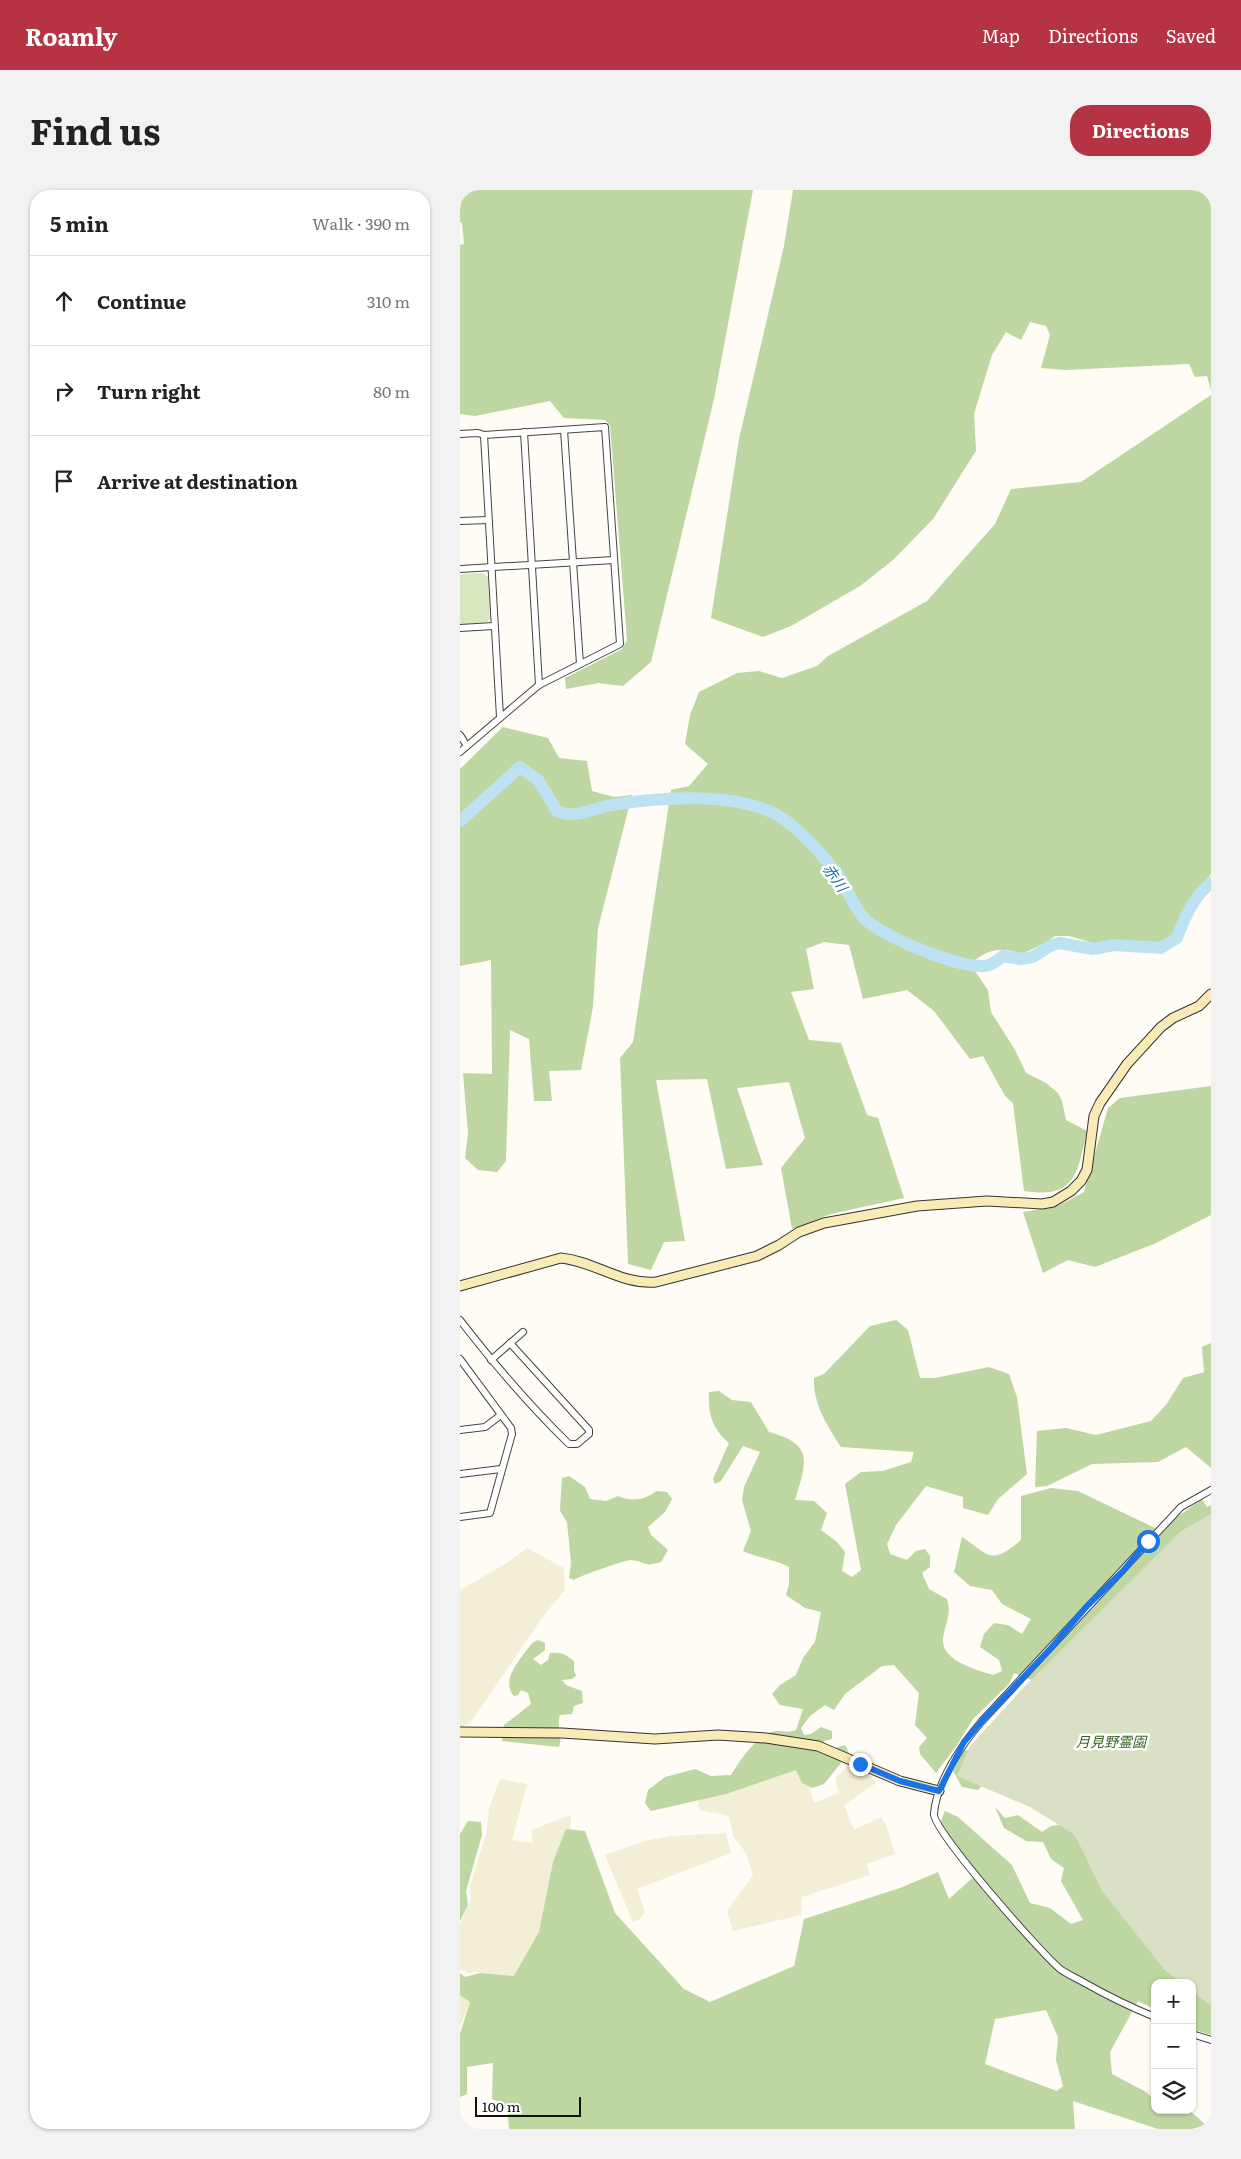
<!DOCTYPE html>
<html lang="en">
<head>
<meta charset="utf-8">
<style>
  :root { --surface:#fff; --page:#f2f2f2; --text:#222; --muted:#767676; --line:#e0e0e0; --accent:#b63344 }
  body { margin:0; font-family:Literata,"Noto Sans JP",serif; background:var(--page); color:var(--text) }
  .controls { position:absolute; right:15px; bottom:15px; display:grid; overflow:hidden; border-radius:10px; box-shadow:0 1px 4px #0004 }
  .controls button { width:45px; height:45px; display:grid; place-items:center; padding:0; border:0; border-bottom:1px solid var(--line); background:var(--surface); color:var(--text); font:25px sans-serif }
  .scale { position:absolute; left:15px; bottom:12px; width:106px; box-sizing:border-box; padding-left:5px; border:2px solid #111; border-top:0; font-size:14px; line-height:18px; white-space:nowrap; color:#111; -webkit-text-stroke:4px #fff; paint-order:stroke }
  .stop { position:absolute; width:15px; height:15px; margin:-11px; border:4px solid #1a73e8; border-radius:50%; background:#fff }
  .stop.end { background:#1a73e8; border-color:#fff; box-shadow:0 1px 5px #0008 }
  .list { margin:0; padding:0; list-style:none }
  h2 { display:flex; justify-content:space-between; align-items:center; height:65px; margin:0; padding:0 20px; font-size:21px }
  h2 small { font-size:16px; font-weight:400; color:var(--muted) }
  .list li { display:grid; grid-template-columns:32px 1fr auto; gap:15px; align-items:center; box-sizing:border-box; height:90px; padding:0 20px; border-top:1px solid var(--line) }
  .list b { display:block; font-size:19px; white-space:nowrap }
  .list em { font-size:16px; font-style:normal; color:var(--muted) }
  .icon { flex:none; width:28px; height:28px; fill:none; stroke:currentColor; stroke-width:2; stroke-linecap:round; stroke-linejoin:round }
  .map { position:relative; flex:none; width:751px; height:1939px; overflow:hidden; border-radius:20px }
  header { display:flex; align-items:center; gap:30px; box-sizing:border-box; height:70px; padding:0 25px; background:var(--accent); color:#fff }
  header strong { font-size:24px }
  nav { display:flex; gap:28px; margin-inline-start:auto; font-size:18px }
  .intro { display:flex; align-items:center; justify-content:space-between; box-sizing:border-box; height:120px; padding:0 30px }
  h1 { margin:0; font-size:35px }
  .button { padding:12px 22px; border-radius:20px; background:var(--accent); color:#fff; font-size:18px; font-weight:700 }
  main { display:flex; gap:30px; padding:0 30px }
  aside { flex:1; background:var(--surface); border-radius:20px; box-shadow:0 1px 4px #0004 }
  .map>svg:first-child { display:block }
  .farmland { fill:#f3eed6 }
  .green { fill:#d8e7c0 }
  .forest { fill:#bed6a1; fill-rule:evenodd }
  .cemetery { fill:#dae0c6 }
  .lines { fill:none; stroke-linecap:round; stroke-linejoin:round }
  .river { stroke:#bde3f2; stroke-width:12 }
  .street-casing { stroke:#444; stroke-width:8 }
  .secondary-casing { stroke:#333; stroke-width:11 }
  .street { stroke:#fff; stroke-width:6 }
  .secondary { stroke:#f8ebb6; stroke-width:9 }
  .route { stroke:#1a73e8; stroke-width:6 }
  .labels { text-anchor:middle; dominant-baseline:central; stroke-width:5; stroke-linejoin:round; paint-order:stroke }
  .park-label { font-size:14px; font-style:italic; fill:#386425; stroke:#fff }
  .water-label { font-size:15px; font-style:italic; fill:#23709a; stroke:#fff }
</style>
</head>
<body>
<header>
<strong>Roamly</strong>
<nav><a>Map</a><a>Directions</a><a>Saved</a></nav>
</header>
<div class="intro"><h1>Find us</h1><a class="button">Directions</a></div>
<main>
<aside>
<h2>5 min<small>Walk · 390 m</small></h2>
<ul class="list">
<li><svg class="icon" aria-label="ahead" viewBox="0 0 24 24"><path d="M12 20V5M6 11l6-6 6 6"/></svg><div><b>Continue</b></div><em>310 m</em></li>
<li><svg class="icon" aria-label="right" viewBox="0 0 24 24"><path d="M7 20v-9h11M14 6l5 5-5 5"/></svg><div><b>Turn right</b></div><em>80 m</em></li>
<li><svg class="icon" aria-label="arrive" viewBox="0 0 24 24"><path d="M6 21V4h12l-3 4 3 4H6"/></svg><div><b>Arrive at destination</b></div></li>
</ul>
</aside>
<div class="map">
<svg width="751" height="1939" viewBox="0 0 751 1939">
  <rect width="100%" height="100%" fill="#fefcf5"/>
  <g class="farmland">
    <polygon points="67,1358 104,1378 105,1400 84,1425 11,1532 0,1537 0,1400 47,1373"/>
    <polygon points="341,1571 354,1613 379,1603 375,1588 389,1575 407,1582 416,1593 384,1615 394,1640 421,1627 426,1635 435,1664 407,1674 410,1685 342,1707 341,1725 273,1741 267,1721 293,1685 286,1663 273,1646 269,1626 239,1620 238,1608"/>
    <polygon points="40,1589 67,1594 52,1650 73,1653 71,1640 111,1625 111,1634 98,1675 83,1742 57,1790 18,1782 8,1783 0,1779 0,1735 11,1709 10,1697 27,1640 29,1618"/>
    <polygon points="266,1643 271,1663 177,1699 185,1722 180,1729 173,1732 145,1665 185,1651 210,1646"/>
    <polygon points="0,1805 7,1807 10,1811 0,1837"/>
  </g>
  <polygon class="green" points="23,383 28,387 30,429 26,434 0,436 0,384"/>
  <g class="forest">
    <polygon points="0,0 293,0 254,209 191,472 163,496 138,493 106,499 105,488 162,459 167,450 150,235 145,230 104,228 90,211 15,226 0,224 0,55 4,54 2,33 0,32"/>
    <polygon points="333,0 751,0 751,200 747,186 735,187 729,174 605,180 581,178 590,145 586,136 570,132 561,150 546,142 532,165 514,224 516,261 473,329 433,370 400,396 331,436 303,447 251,428 279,249 324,56"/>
    <path d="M751,205V684L728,716L715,745L710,750L703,754L686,751L640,755L609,746H595L585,753L562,764C540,756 528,759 510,774L528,800L531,822L555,860L566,883L586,893L598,903L602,911L606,930L627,941C617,984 616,1009 564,1001L553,913L545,906L523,866L510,869L474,821L447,800L403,809L389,755L364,752L346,759L354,799L331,802L349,850L381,853L407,925L418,928L444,1008L371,1024L332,1039L321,978L345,948L329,892L277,898L303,975L266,979L247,889L196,890L225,1051L204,1052L191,1080L168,1074L160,868L173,852L211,600L229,596L248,574L225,554L230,525L239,502L277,483L299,481L322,488L357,476L368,466L467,411L535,334L551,299L621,292Z"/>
    <polygon points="43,537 88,548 99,568 127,571 132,601 154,607 172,605 138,738 133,817 121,880 89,881 92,911 74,911 69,849 50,840 46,971 37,982 18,980 5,968 8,943 3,883 32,884 31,770 0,776 0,579"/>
    <polygon points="751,896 751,1025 696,1053 635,1077 608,1070 583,1083 563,1022 598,1016 624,1002 648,918 660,908"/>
    <path d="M436,1130L448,1140L460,1188H475L529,1177L549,1184L557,1207L567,1284L538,1309L528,1325L503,1318V1307L466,1296L436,1335L427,1354L430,1364L447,1370L456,1361L465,1359L470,1366V1377L462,1383L469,1399L487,1409C492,1424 485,1434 483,1448C480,1471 517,1480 533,1485L542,1481L539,1470L520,1457L524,1444L534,1433L548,1435L562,1444L571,1429L542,1414L532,1400L510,1396L494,1382L502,1347C531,1366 530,1376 561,1350V1306L591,1298L618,1301L699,1340L742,1309L747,1317L751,1315V1333L579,1493L554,1483L549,1494L513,1529L497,1555L476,1583L460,1564L459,1557L467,1548L455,1535L459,1503L434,1475L422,1476L385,1504L374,1520L365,1515L350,1526L341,1538L344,1545L351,1544L361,1537L372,1541V1549L364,1551L363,1562L385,1555L389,1563L364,1594L352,1598L342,1593L336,1580L266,1604L191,1621L185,1613L188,1600L205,1587L235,1579L251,1586L271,1585C280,1570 298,1543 316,1541C324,1541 328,1543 336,1540L343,1519L320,1515L312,1504L320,1495L336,1485L343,1468L355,1452L361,1422L345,1418L326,1405L329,1394V1377C314,1369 298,1368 283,1361L291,1341L282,1310L284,1297L300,1262L283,1256L261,1291L255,1294L253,1289L269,1253C252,1238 248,1224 249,1202L259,1201L272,1210L291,1212L309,1242C355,1254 346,1273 335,1310L354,1311L367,1323L361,1340L377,1352L385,1362L382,1381L392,1387L401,1380L385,1294L401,1282L423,1281L451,1272L454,1262L381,1257C367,1235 353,1214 354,1188L364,1184L410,1136Z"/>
    <polygon points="751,1153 751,1278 726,1257 698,1272 632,1274 587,1296 575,1297 577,1241 606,1238 636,1245 691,1231 706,1215 723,1188 744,1182 742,1157"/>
    <path d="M109,1286L125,1297L130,1309L146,1311L158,1306C170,1312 186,1310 196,1301L207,1302L212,1309L205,1322L188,1337L191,1345L208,1360L201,1372C183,1378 186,1371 171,1370C165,1370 117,1387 114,1390L109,1388L111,1373L107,1332L100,1321L102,1288Z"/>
    <path d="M78,1450L85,1453V1460L73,1469L81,1475L88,1470L90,1463C101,1462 105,1464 114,1471V1480L116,1486L112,1489L102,1490L106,1495L122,1501L123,1513L114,1516L112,1524L100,1525C96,1536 103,1546 99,1557L42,1551L44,1535L71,1514L68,1503L61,1500L58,1505L54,1506C39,1490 63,1466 72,1453Z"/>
    <polygon points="503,1560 520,1561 526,1591 518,1600 502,1597 493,1581"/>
    <path d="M535,1617L545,1628L558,1625L582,1642L591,1636L607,1634L704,1779L722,1793H695V1819L678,1811L650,1862L652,1884L686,1902L695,1910V1920H729L746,1935L732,1939H698L613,1911L615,1939H49L47,1915L32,1909L33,1873L7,1877V1904L0,1907V1844L10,1812L0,1805V1783L5,1787L20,1783L54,1786L79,1742L93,1672L106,1639L125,1641L155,1723L224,1799L250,1812L334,1776L344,1729L440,1698L478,1682L489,1709L518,1683L484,1642L481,1631L485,1621L498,1627L552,1675L570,1713L590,1718L611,1734L623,1730L601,1691L604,1678L591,1669L583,1652L566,1651L544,1638ZM586,1820L598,1847L596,1870L603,1896L597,1901L525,1874L535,1829Z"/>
    <polygon points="8,1631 21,1632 22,1645 6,1701 8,1715 0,1731 0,1644"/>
    <polygon points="732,1801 751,1815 751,1845 732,1839"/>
  </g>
  <polygon class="cemetery" points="751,1324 751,1815 732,1801 732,1793 722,1793 704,1779 642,1701 615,1645 570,1617 497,1586 510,1556 565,1496 721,1341"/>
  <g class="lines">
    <path class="river" d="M0,631L60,577L78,590L97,621C114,630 135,617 152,615C199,607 281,601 322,628C339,639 369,671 380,688C388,701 393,715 403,727C420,746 498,778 524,776C531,776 538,770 543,766L560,769L573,767L590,756L599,753L633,759L654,755L701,758L717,748C724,728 734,706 751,693"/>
    <defs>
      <g id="street">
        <polyline points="104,240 120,474"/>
        <polyline points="64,242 79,495"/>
        <polyline points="0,244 18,243 24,245"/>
        <polyline points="0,331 28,330"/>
        <polyline points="0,379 154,370"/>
        <polyline points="0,438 34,436"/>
        <polyline points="0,545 7,556"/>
        <polyline points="0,562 79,495 160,454 145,237 24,245 40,527"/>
        <path d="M0,1130C34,1174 70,1216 109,1254H117L129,1244V1240L50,1153"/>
        <polyline points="0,1169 51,1238 52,1244 30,1323 0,1327"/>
        <polyline points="31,1170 63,1142"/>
        <polyline points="0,1240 25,1237 41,1225"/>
        <polyline points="0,1284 41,1279"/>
        <path d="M695,1827C670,1817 646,1805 623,1792C616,1788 607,1784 600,1779C582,1764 473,1641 474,1624C476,1593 502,1554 522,1531L721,1317L751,1300"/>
        <polyline points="732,1844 751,1850"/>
      </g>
      <g id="secondary">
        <path d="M0,1096L101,1068C134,1071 161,1095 196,1092L297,1066L319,1055L339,1042L364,1033L457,1016L527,1011L582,1014L593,1012L611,1001L621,991L627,980L634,926L640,913L667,874L701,837L713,828L739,816L751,804"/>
        <polyline points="0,1542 102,1543 195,1549 258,1545 306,1548 358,1556 440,1591 479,1601"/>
      </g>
    </defs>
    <use href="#street" class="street-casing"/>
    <use href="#secondary" class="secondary-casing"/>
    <use href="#street" class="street"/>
    <use href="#secondary" class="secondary"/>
  </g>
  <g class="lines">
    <polyline class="route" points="400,1574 440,1591 479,1601 504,1552 522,1531 591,1458 627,1416 663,1381 688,1351"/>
  </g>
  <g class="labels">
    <g class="park-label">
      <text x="651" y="1551">月見野霊園</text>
    </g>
    <g class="water-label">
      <text transform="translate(376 687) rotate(55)">赤川</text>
    </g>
  </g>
</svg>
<div class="controls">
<button>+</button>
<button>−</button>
<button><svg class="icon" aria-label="layers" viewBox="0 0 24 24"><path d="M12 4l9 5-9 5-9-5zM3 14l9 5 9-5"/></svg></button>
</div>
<div class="scale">100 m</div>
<div class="stop" style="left:688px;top:1351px"></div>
<div class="stop end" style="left:400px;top:1574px"></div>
</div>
</main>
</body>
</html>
